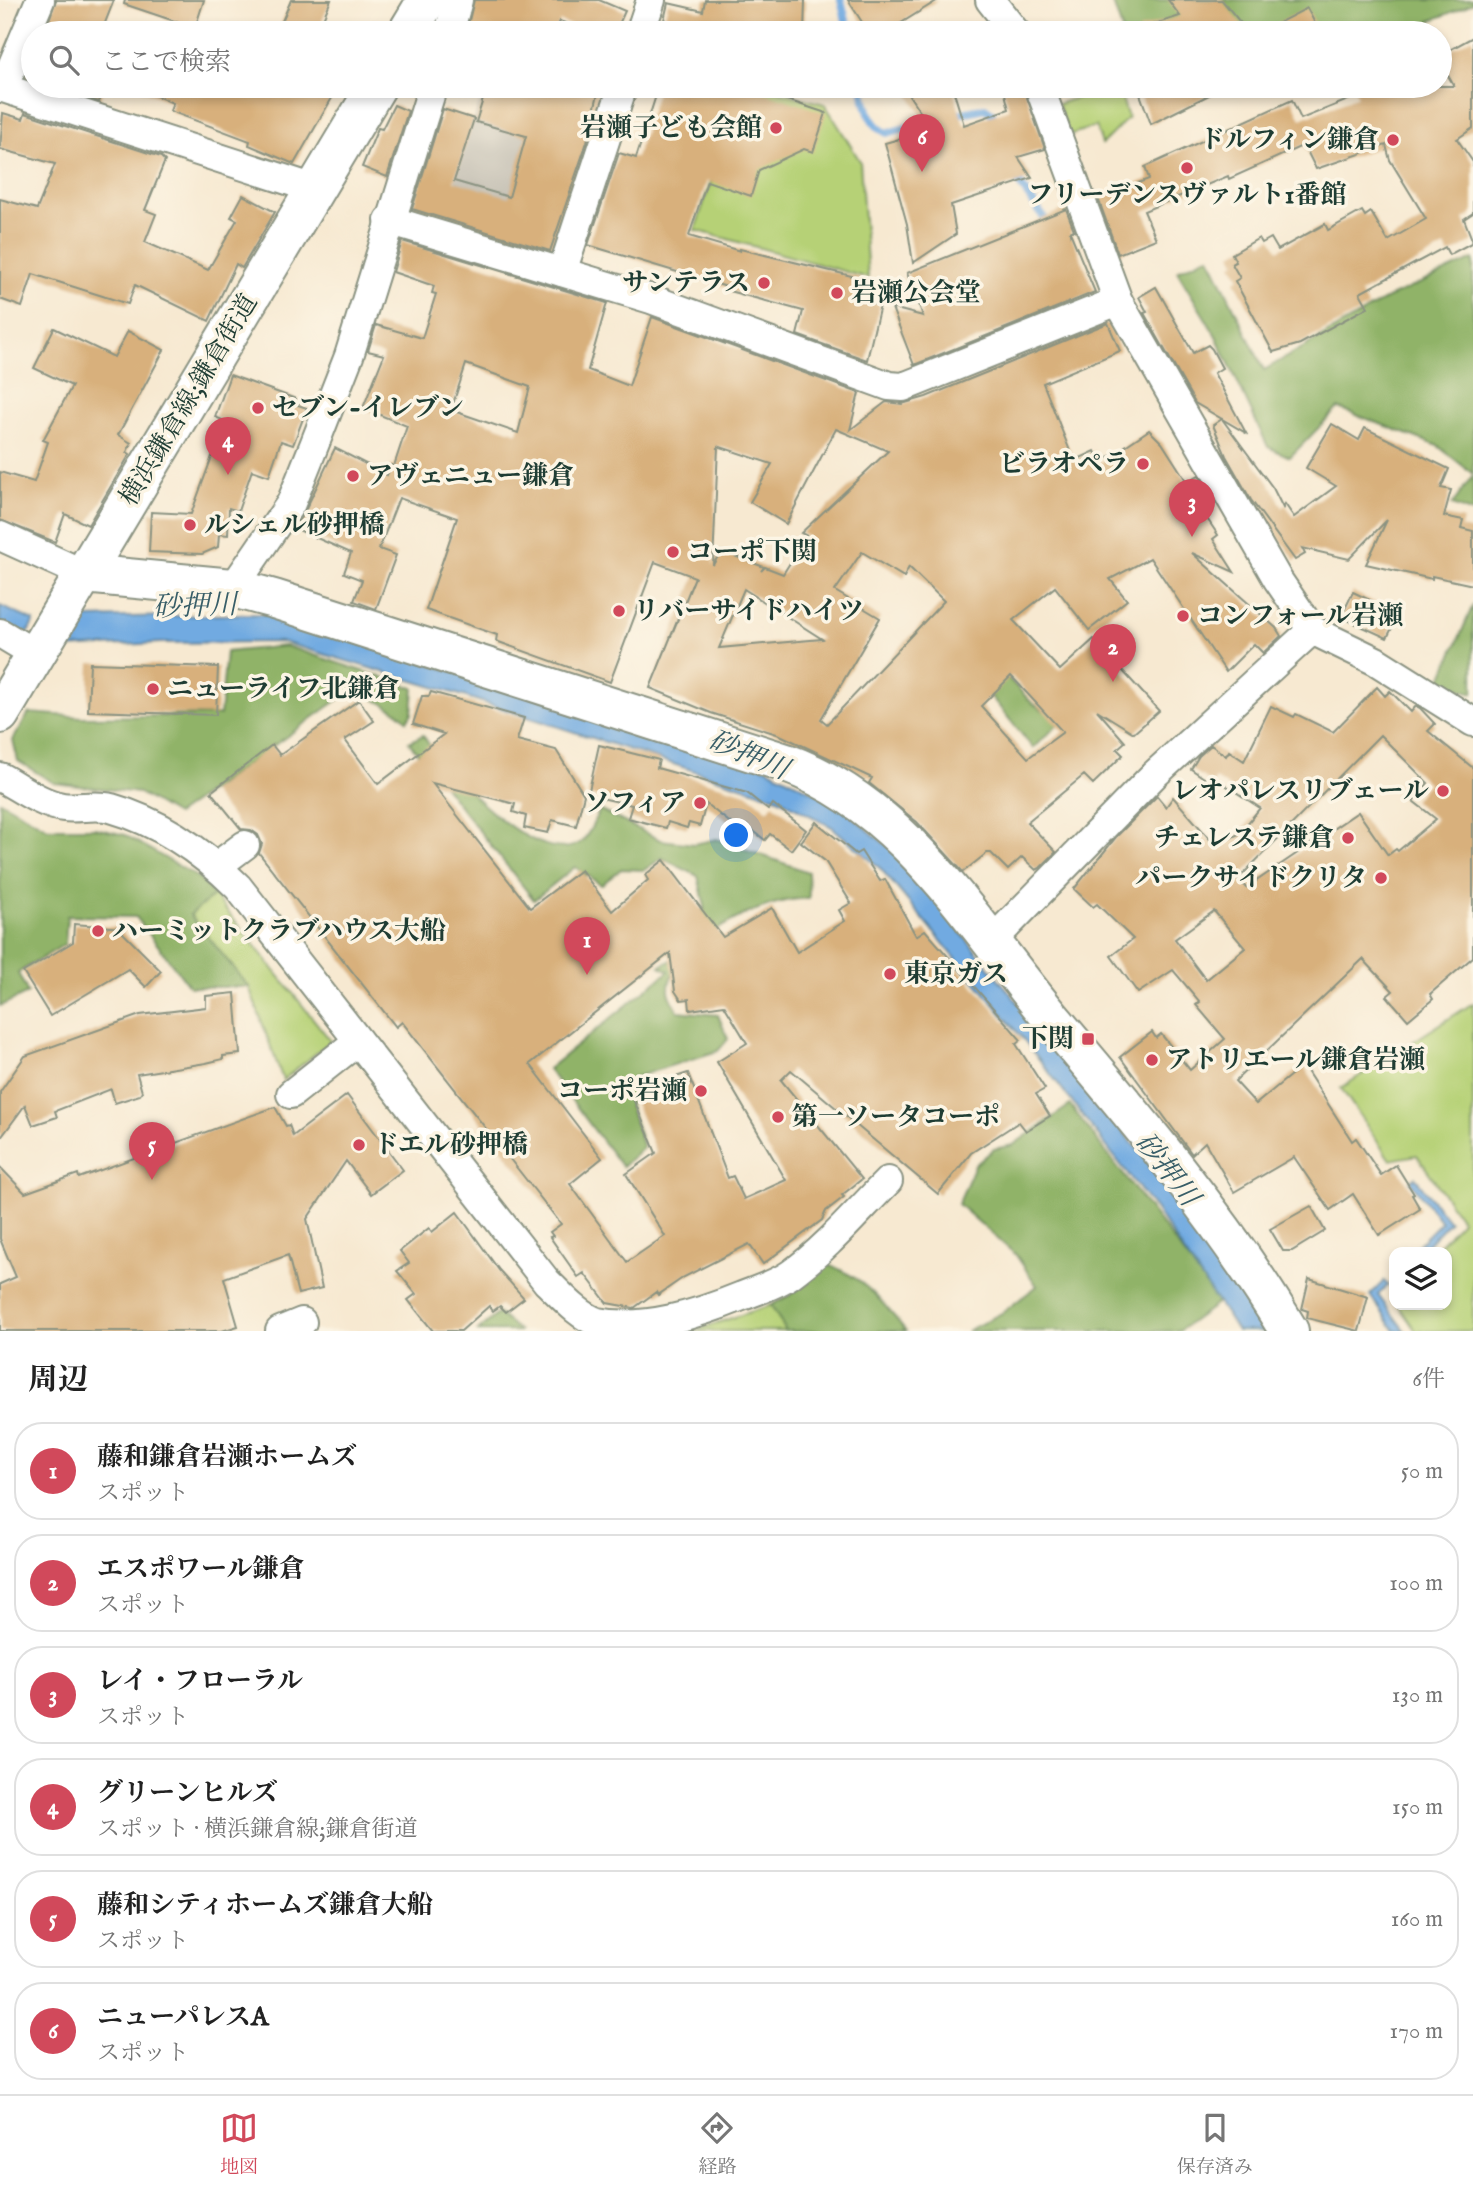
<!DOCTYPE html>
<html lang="ja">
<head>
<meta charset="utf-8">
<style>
  :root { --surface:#fff; --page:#f6f6f6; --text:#222; --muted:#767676; --line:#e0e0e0; --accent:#d1495b }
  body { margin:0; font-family:"IM FELL English","Noto Serif JP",serif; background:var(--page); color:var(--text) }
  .controls { position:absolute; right:21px; bottom:21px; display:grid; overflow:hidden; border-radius:14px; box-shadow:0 4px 10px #0003 }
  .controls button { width:63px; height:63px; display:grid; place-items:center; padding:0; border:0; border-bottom:2px solid var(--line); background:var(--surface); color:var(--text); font:35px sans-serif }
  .you { position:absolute; left:737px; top:836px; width:24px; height:24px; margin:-18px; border:5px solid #fff; border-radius:50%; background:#1a73e8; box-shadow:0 0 0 10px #1a73e833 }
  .badge { display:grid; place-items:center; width:46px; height:46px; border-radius:50%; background:var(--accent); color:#fff; font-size:23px; font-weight:700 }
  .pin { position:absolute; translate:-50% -58px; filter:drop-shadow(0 2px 4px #0008) }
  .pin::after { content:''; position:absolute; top:37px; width:24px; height:21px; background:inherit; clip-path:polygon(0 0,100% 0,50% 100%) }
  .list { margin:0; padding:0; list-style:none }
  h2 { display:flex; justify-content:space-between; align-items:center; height:91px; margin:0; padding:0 28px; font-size:30px }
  h2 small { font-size:23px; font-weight:400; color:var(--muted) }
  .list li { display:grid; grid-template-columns:46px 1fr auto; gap:21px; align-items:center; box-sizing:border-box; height:98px; margin:0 14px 14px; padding:0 14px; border:2px solid var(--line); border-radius:28px }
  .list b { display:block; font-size:26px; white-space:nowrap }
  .list p { margin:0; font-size:23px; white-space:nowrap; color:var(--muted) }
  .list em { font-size:23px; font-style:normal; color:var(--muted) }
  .icon { flex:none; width:38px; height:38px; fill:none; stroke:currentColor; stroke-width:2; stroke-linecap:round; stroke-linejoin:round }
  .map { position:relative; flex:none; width:1473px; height:1331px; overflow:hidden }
  .search { position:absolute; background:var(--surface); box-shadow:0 4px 10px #0003; left:21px; right:21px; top:21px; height:77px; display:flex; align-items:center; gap:18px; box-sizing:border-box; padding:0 24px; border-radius:38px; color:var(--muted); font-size:26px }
  .sheet { height:763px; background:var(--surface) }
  nav { display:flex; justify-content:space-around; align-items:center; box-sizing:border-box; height:98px; border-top:2px solid var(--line); background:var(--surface); font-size:19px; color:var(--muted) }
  nav a { display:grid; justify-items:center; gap:4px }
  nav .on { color:var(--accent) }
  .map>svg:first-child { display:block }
  .industrial { fill:#c9c4b8 }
  .green { fill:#b6d176; stroke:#6a8755; stroke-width:2 }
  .forest { fill:#90b367; stroke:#58784e; stroke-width:2 }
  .water { fill:#71aae1; stroke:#48748a; stroke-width:2 }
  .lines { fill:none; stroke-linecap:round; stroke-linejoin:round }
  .stream { stroke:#71aae1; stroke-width:8 }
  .building { fill:#d8b07c; fill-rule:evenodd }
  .street-casing { stroke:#8b9382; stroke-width:32 }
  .secondary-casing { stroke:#8b9382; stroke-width:42 }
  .primary-casing { stroke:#8b9382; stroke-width:42 }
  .street { stroke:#fff; stroke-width:28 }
  .secondary { stroke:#fff; stroke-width:38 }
  .primary { stroke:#fff; stroke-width:38 }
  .poi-dot { fill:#d1495b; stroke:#fcf5e5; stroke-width:2.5 }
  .labels { text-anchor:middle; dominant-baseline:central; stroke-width:7; stroke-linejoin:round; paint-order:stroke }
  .poi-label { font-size:26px; font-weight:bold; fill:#1f3d34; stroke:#fcf5e5; text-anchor:start }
  .street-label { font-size:26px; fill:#1f3d34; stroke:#fcf5e5 }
  .water-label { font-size:28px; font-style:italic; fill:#385e68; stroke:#fcf5e5 }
</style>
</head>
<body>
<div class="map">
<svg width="1473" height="1331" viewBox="0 0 1473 1331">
  <rect width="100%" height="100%" fill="#fcf5e5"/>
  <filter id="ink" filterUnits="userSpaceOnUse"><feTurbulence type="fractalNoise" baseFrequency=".0143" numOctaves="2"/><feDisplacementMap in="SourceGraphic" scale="14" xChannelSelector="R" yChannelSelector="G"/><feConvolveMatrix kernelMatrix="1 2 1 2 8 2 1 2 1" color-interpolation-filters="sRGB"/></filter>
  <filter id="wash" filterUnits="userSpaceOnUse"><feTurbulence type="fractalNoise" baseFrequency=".00686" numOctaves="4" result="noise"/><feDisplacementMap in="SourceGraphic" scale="28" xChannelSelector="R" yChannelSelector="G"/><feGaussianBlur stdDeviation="1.57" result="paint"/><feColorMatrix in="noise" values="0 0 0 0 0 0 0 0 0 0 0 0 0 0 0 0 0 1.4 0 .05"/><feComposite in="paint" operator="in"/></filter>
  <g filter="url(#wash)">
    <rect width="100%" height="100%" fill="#f7e9d1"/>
    <polygon class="industrial" points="484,86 596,86 608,89 567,227 547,253 442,222"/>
    <g class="green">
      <polygon points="742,86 759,86 825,104 860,161 868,278 695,230"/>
      <polygon points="1086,86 1118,86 1128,118 1102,144 1096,126 1069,135 1058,104 1088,94"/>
      <polygon points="214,895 331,1041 283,1080 249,987 190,915"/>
      <polygon points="1473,1003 1473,1331 1416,1331 1398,1305 1447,1305 1447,1252 1432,1252 1462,1221 1417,1155 1390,1160 1341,1088"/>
      <polygon points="771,1305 786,1331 693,1331"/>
    </g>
    <g class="forest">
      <polygon points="1112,0 1473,0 1473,3 1402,33 1123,33"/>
      <polygon points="1209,256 1264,370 1388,298 1473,259 1473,474 1438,446 1338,408 1290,457 1268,447 1216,336 1177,271"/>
      <polygon points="1473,475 1473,513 1452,505"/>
      <polygon points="1473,605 1473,693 1440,683"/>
      <path d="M286,646L414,688L412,713L407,721C396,707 372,700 355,688L176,815L139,793L54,783L18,761L13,740L29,713L82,717L220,715L226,652Z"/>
      <polygon points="981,649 1032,703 1061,722 1033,748 961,660"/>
      <path d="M423,735C443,769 537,873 581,842C589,836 595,819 600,810L660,840L694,844L717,839L808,872L809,899C769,895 667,944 669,991C670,998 675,1005 678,1011L718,1015L728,1039L718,1051L632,1078L629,1104L643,1147L622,1167L548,1069L669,971L660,966L672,960L705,907L698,876L662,858L644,870L621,869L601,885L575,867L534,900L409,742Z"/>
      <polygon points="0,801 48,828 95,828 125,835 199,878 214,895 190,915 249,987 190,987 136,917 67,916 65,944 18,973 28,993 0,1006"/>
      <polygon points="1070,1105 1191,1263 1218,1303 1179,1331 967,1331 1002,1313 1037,1286 1016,1255 958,1204 975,1165 994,1149 1013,1145"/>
      <path d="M822,1263C859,1272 883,1302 906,1331H786L771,1305L790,1295Z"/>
      <polygon points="498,1313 519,1331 478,1331"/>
    </g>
    <g class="water">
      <polygon points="0,606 34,621 25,638 0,623"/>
      <polygon points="266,614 767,768 837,804 897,854 1212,1241 1273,1331 1237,1331 1155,1209 1024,1040 881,869 832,827 778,798 457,694 283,642 160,643 67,648 84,618"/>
      <polygon points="1415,1177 1449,1222 1420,1252 1411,1252 1441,1222 1410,1181"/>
      <polygon points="1384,1281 1388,1285 1378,1295 1405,1331 1395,1331 1370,1295"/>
    </g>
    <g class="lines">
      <g class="stream">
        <polyline points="841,0 849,33"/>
        <path d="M862,86C867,106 867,123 887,133L930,121"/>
        <polyline points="953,115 985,108 992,113 996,125"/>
        <polyline points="1012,173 1049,225"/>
      </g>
    </g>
    <g id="blocks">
      <g class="building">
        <polygon points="56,0 114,0 101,33 66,33 47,26"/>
        <polygon points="125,0 204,0 195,28 124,4"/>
        <polygon points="291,0 331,0 317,33 277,33"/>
        <polygon points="474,0 599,0 625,11 615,33 591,33 560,21 555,33 466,33"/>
        <polygon points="705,0 805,0 804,33 661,33 668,3 703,11"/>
        <polygon points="848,0 938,0 885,33 869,33"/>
        <polygon points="1168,0 1222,0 1249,33 1140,33 1139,29 1180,16"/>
        <polygon points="1307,8 1320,33 1259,33"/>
        <polygon points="1473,37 1473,128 1457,139 1473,162 1473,213 1464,219 1473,242 1449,255 1445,247 1360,293 1368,307 1300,344 1273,352 1235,281 1240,278 1232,264 1236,262 1232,254 1259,238 1262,243 1271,238 1278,250 1325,224 1328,230 1362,211 1365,216 1371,212 1388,241 1426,219 1390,160 1386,145 1316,169 1304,145 1229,179 1228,176 1144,211 1156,239 1118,254 1098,198 1149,179 1145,167 1292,100 1301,119 1358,96 1353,86 1454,86 1441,63 1446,60 1442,54"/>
        <polygon points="50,86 104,86 99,102"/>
        <polygon points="133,86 310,86 332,98 294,164 249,145 250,141 170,111 173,103"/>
        <polygon points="487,86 586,86 599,89 587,142 550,251 412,209 443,109 474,119 454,181 509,197 526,136 476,122"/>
        <polygon points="659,86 745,86 826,113 813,152 804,149 759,170 751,196 707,181 689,236 740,251 740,249 860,278 858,287 865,289 862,301 880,305 867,360 797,335 803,311 729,291 730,288 588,245 619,153 636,158"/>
        <polygon points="903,86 952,86 964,125 1009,109 1003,86 1023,86 1045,149 1018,157 1032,178 951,205 956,234 913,263 907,224 885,143 917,134 915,129 926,121"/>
        <polygon points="1137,86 1227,86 1151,124"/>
        <polygon points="394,105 408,111 387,177 362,167 378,128 382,129"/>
        <polygon points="3,113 23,119 25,113 161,157 165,161 145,210 156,214 145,242 208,270 237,220 231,217 243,195 275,212 242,268 236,264 209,321 135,285 128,304 33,274 22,307 0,299 0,199 37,209 55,164 0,149"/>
        <polygon points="1066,209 1074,230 1070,232 1095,292 914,365 892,308 923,316 907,273"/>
        <path d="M402,241L607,303L588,370L629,386L652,317L859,393L850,430L886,402L902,404L926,397L1108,323L1120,351L1043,383L1074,461L1095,451L1100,463L1149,430L1162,443L1187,482L1199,475L1212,499L1200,508L1218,535L1213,539L1234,572L1192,553L1276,628L1281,636L1263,653L1254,644L1226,672L1150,558L1110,579L1127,600L1089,630L1055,587L1013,620L1060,670L1094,639L1159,711L1134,733L1097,710L1125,742L1117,749L1123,755L1093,784L1084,775L1027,822L1056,852L1040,868L1036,870L1022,857L1008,870L991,853H987L963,872L917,822L869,783L872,778L780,735L711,713L650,688L695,577L655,562L610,682L496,641L497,635L426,610L457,518L399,498L379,549L396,555L376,609L354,601L362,580L344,573L351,553L294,528L306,509L335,448L387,475L391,465L394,466L407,426L363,408L384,355L368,351L376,325L422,338L436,294L432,293L434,286L393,272ZM466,364L530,387L518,433L451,410ZM836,429L888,451L801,533L807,536L783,574L765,567L761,571L764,567L721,551L713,565L718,446L772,464L750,502L786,524ZM862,552L904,577L909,567L944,601L827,724L821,719L880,618L835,591ZM744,589L822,639L719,648ZM1011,676L1063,732L1028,758L981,706Z"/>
        <polygon points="1156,287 1193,353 1208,345 1212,349 1222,368 1214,373 1246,433 1195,403 1144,313 1147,312 1139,297"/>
        <polygon points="54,328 114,357 128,331 164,350 118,435 131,443 127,452 130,454 88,525 65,514 55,542 0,520 0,472 34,482 48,442 43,440 72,386 34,368"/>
        <polygon points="230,375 296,399 295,404 307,408 293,445 281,441 269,476 252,470 238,511 229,508 228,535 219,534 218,547 202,554 149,552 151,512 191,514 225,421 215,417"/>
        <polygon points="1222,419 1273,488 1283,508 1285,504 1294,517 1336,486 1306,468 1332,424 1359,440 1365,428 1449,469 1441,488 1451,490 1444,516 1463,520 1461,528 1473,531 1473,585 1432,576 1432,579 1366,564 1387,520 1349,559 1302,548 1305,554 1295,560 1251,500 1226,456 1213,425"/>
        <polygon points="1353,592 1399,614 1387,638 1341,617"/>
        <polygon points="90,663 218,667 216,715 88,711"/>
        <path d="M1377,687L1385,696L1390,691L1411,712L1416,706L1420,708L1435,724L1428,731L1473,768V957L1430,994L1433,999L1408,1020L1387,996L1393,991L1363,959L1235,1081L1256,1104L1303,1065L1352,1141L1356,1138L1381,1175L1396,1165L1414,1194L1412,1195L1420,1209L1379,1235L1353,1194L1330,1210L1294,1157L1234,1192L1205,1142L1192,1154L1120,1057L1152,1032L1156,1038L1161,1034L1190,1070L1225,1039L1196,1005L1200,1002L1173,970L1138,993L1111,956L1133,939L1097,904L1093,907L1074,889L1116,837L1157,796L1166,807L1173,797L1215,845L1239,834L1260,808L1216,779L1213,784L1191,769L1199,756L1211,745L1226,756L1229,751L1244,761L1271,706L1294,717L1296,714L1333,732ZM1380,735L1428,783L1413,801L1436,819L1398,851L1396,849L1388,855L1358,812L1246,888L1238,879ZM1214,911L1245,948L1206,980L1175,939Z"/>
        <path d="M431,692L524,718L517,740L556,750L584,795L576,826L552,820L548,833L524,828L526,816L513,812L515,804L432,783L530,908L581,870L612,911L648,880L645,875L664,860L723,937L772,908L797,952L845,921L839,910L851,903L825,861L801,842L816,822L856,854L861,851L880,881L885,879L916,936L925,930L1021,1040L1016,1044L1045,1089L1036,1094L1050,1116L1026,1131L1019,1122L971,1153L938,1194L791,1070L781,1080L862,1179L842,1195L844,1197L826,1211L822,1220L763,1264L749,1244L684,1277L658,1295L656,1292L634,1308L607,1303L584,1273L578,1277L550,1237L553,1236L550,1232L561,1224L402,1022L396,1027L259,853L262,844L258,835L251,830L241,829L211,792L272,745L280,755L359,700L374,721L345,740L378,784L444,734L413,724L422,696H429ZM670,953L675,991L681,1000L689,999L690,1010L724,1005L747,1043L717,1062L786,1180L744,1199L733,1176L728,1178L688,1073L639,1089L640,1092L632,1096L656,1153L626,1174L665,1236L627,1262L570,1184L602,1158L530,1064Z"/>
        <polygon points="599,745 659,760 657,768 747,793 768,810 773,804 806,830 791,850 770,834 765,840 746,825 741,831 706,804 700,826 689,823 687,828 668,822 666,828 628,818 632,805 588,795"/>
        <polygon points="74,924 123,928 123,933 161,971 146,987 128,969 50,1016 23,972 73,942"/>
        <polygon points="235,993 240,1054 223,1056 223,1059 206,1063 137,1074 142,1092 140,1095 115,1103 111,1089 55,1111 57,1117 33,1125 25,1105 0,1139 0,1092 25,1056 140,1015 206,1007 206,996"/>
        <polygon points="347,1095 403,1170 371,1194 346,1161 307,1219 322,1288 298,1294 288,1255 224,1278 238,1326 222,1331 0,1331 0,1284 16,1277 0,1239 0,1167 25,1193 78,1174 79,1178 275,1107 286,1126 289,1125 293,1136"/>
        <polygon points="1311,1206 1325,1231 1292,1251 1283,1251 1270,1229"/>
        <polygon points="457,1212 499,1270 524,1298 506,1312 500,1306 493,1311 489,1306 461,1331 433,1331 408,1300 416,1294 397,1271 409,1263 400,1251 429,1228 432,1232"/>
        <polygon points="1309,1279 1368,1297 1359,1331 1307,1318 1308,1311 1302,1309"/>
      </g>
    </g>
  </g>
  <g filter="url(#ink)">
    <use href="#blocks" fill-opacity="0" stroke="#8b9382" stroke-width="2"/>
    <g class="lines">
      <defs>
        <g id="street">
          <polyline points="990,0 1016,33"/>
          <polyline points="449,33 458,0"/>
          <polyline points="640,33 651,0"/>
          <polyline points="1039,86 1118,301 1278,580 1312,630 1376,661 1473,722"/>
          <polyline points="0,87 315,189"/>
          <polyline points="3,88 40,0"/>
          <polyline points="389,220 651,299 889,386 903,387 1118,301"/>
          <polyline points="562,272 623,86"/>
          <polyline points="0,536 84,574"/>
          <polyline points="233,588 291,503 315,443 349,356 433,86"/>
          <polyline points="0,633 35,654"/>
          <path d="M0,777C19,787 41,804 63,807C79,809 95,804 111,808C160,822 202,851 238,887L547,1282C562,1296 578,1315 597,1322C645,1331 698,1314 742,1296C758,1290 777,1284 791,1274C827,1248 857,1212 888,1181"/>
          <polyline points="217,866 245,845"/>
          <polyline points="990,943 1154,775 1312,630"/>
          <polyline points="291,1094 358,1041"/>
          <polyline points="280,1331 302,1322"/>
        </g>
        <path id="secondary" d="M84,574L233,588L274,599L786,763C906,806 975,927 1053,1020C1137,1119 1222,1219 1289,1331"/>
        <g id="primary">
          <polyline points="407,33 427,0"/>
          <polyline points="0,714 377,86"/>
        </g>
      </defs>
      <use href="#street" class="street-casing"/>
      <use href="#secondary" class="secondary-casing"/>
      <use href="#primary" class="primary-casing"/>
      <use href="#street" class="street"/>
      <use href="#secondary" class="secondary"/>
      <use href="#primary" class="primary"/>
    </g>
  </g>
  <g class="poi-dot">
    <circle cx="776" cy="128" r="7"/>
    <circle cx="1393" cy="140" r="7"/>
    <circle cx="1187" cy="168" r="7"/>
    <circle cx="764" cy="283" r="7"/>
    <circle cx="837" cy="293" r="7"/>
    <circle cx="258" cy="408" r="7"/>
    <circle cx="1143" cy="464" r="7"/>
    <circle cx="353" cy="476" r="7"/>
    <circle cx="190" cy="525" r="7"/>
    <circle cx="673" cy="552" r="7"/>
    <circle cx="619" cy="611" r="7"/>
    <circle cx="1183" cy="616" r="7"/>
    <circle cx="153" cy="689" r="7"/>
    <circle cx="1443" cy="791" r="7"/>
    <circle cx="700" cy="803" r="7"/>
    <circle cx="1348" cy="838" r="7"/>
    <circle cx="1381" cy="878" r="7"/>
    <circle cx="98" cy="931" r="7"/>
    <circle cx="890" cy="974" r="7"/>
    <rect x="1081" y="1032" width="14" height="14" rx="3.5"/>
    <circle cx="1152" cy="1060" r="7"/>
    <circle cx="701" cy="1091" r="7"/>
    <circle cx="778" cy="1117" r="7"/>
    <circle cx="359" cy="1145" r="7"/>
  </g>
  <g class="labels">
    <g class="poi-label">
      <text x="762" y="128" text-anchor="end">岩瀬子ども会館</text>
      <text x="1379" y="140" text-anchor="end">ドルフィン鎌倉</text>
      <text x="1187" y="195" text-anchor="middle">フリーデンスヴァルト1番館</text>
      <text x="750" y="283" text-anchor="end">サンテラス</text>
      <text x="851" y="293">岩瀬公会堂</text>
      <text x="272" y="408">セブン-イレブン</text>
      <text x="1129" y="464" text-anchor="end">ビラオペラ</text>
      <text x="367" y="476">アヴェニュー鎌倉</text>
      <text x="204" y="525">ルシェル砂押橋</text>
      <text x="687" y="552">コーポ下関</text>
      <text x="633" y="611">リバーサイドハイツ</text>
      <text x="1197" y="616">コンフォール岩瀬</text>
      <text x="167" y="689">ニューライフ北鎌倉</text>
      <text x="1429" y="791" text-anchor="end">レオパレスリブェール</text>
      <text x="686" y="803" text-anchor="end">ソフィア</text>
      <text x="1334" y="838" text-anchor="end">チェレステ鎌倉</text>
      <text x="1367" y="878" text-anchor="end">パークサイドクリタ</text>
      <text x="112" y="931">ハーミットクラブハウス大船</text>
      <text x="904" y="974">東京ガス</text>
      <text x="1074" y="1039" text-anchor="end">下関</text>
      <text x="1166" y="1060">アトリエール鎌倉岩瀬</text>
      <text x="687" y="1091" text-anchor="end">コーポ岩瀬</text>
      <text x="792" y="1117">第一ソータコーポ</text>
      <text x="373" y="1145">ドエル砂押橋</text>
    </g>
    <g class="street-label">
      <text transform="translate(189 400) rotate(-59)">横浜鎌倉線;鎌倉街道</text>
    </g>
    <g class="water-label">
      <text transform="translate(195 607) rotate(-2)">砂押川</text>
      <text transform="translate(748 756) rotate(23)">砂押川</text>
      <text transform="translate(1166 1170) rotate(52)">砂押川</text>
    </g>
  </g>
</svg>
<div class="controls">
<button><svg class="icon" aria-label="layers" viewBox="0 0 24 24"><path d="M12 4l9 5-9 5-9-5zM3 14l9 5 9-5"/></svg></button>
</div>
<div class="you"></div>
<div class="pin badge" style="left:587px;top:975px">1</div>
<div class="pin badge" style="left:1113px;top:682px">2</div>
<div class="pin badge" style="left:1192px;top:537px">3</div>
<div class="pin badge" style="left:228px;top:475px">4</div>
<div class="pin badge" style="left:152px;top:1180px">5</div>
<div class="pin badge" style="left:922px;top:172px">6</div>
<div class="search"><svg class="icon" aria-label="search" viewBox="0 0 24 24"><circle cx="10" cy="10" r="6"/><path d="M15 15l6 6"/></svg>ここで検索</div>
</div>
<section class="sheet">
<h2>周辺<small>6件</small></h2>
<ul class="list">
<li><span class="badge">1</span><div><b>藤和鎌倉岩瀬ホームズ</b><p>スポット</p></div><em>50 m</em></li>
<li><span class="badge">2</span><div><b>エスポワール鎌倉</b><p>スポット</p></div><em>100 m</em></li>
<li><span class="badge">3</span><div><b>レイ・フローラル</b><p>スポット</p></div><em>130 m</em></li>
<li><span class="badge">4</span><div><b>グリーンヒルズ</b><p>スポット · 横浜鎌倉線;鎌倉街道</p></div><em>150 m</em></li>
<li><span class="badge">5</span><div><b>藤和シティホームズ鎌倉大船</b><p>スポット</p></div><em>160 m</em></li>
<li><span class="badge">6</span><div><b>ニューパレスA</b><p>スポット</p></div><em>170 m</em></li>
</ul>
</section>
<nav>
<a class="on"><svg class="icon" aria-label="map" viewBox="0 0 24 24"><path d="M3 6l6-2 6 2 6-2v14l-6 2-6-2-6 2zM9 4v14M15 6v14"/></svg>地図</a>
<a><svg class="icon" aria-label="directions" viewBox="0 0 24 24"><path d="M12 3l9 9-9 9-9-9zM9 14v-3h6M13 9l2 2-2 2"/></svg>経路</a>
<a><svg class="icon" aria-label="saved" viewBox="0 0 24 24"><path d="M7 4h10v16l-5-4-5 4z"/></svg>保存済み</a>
</nav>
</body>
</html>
